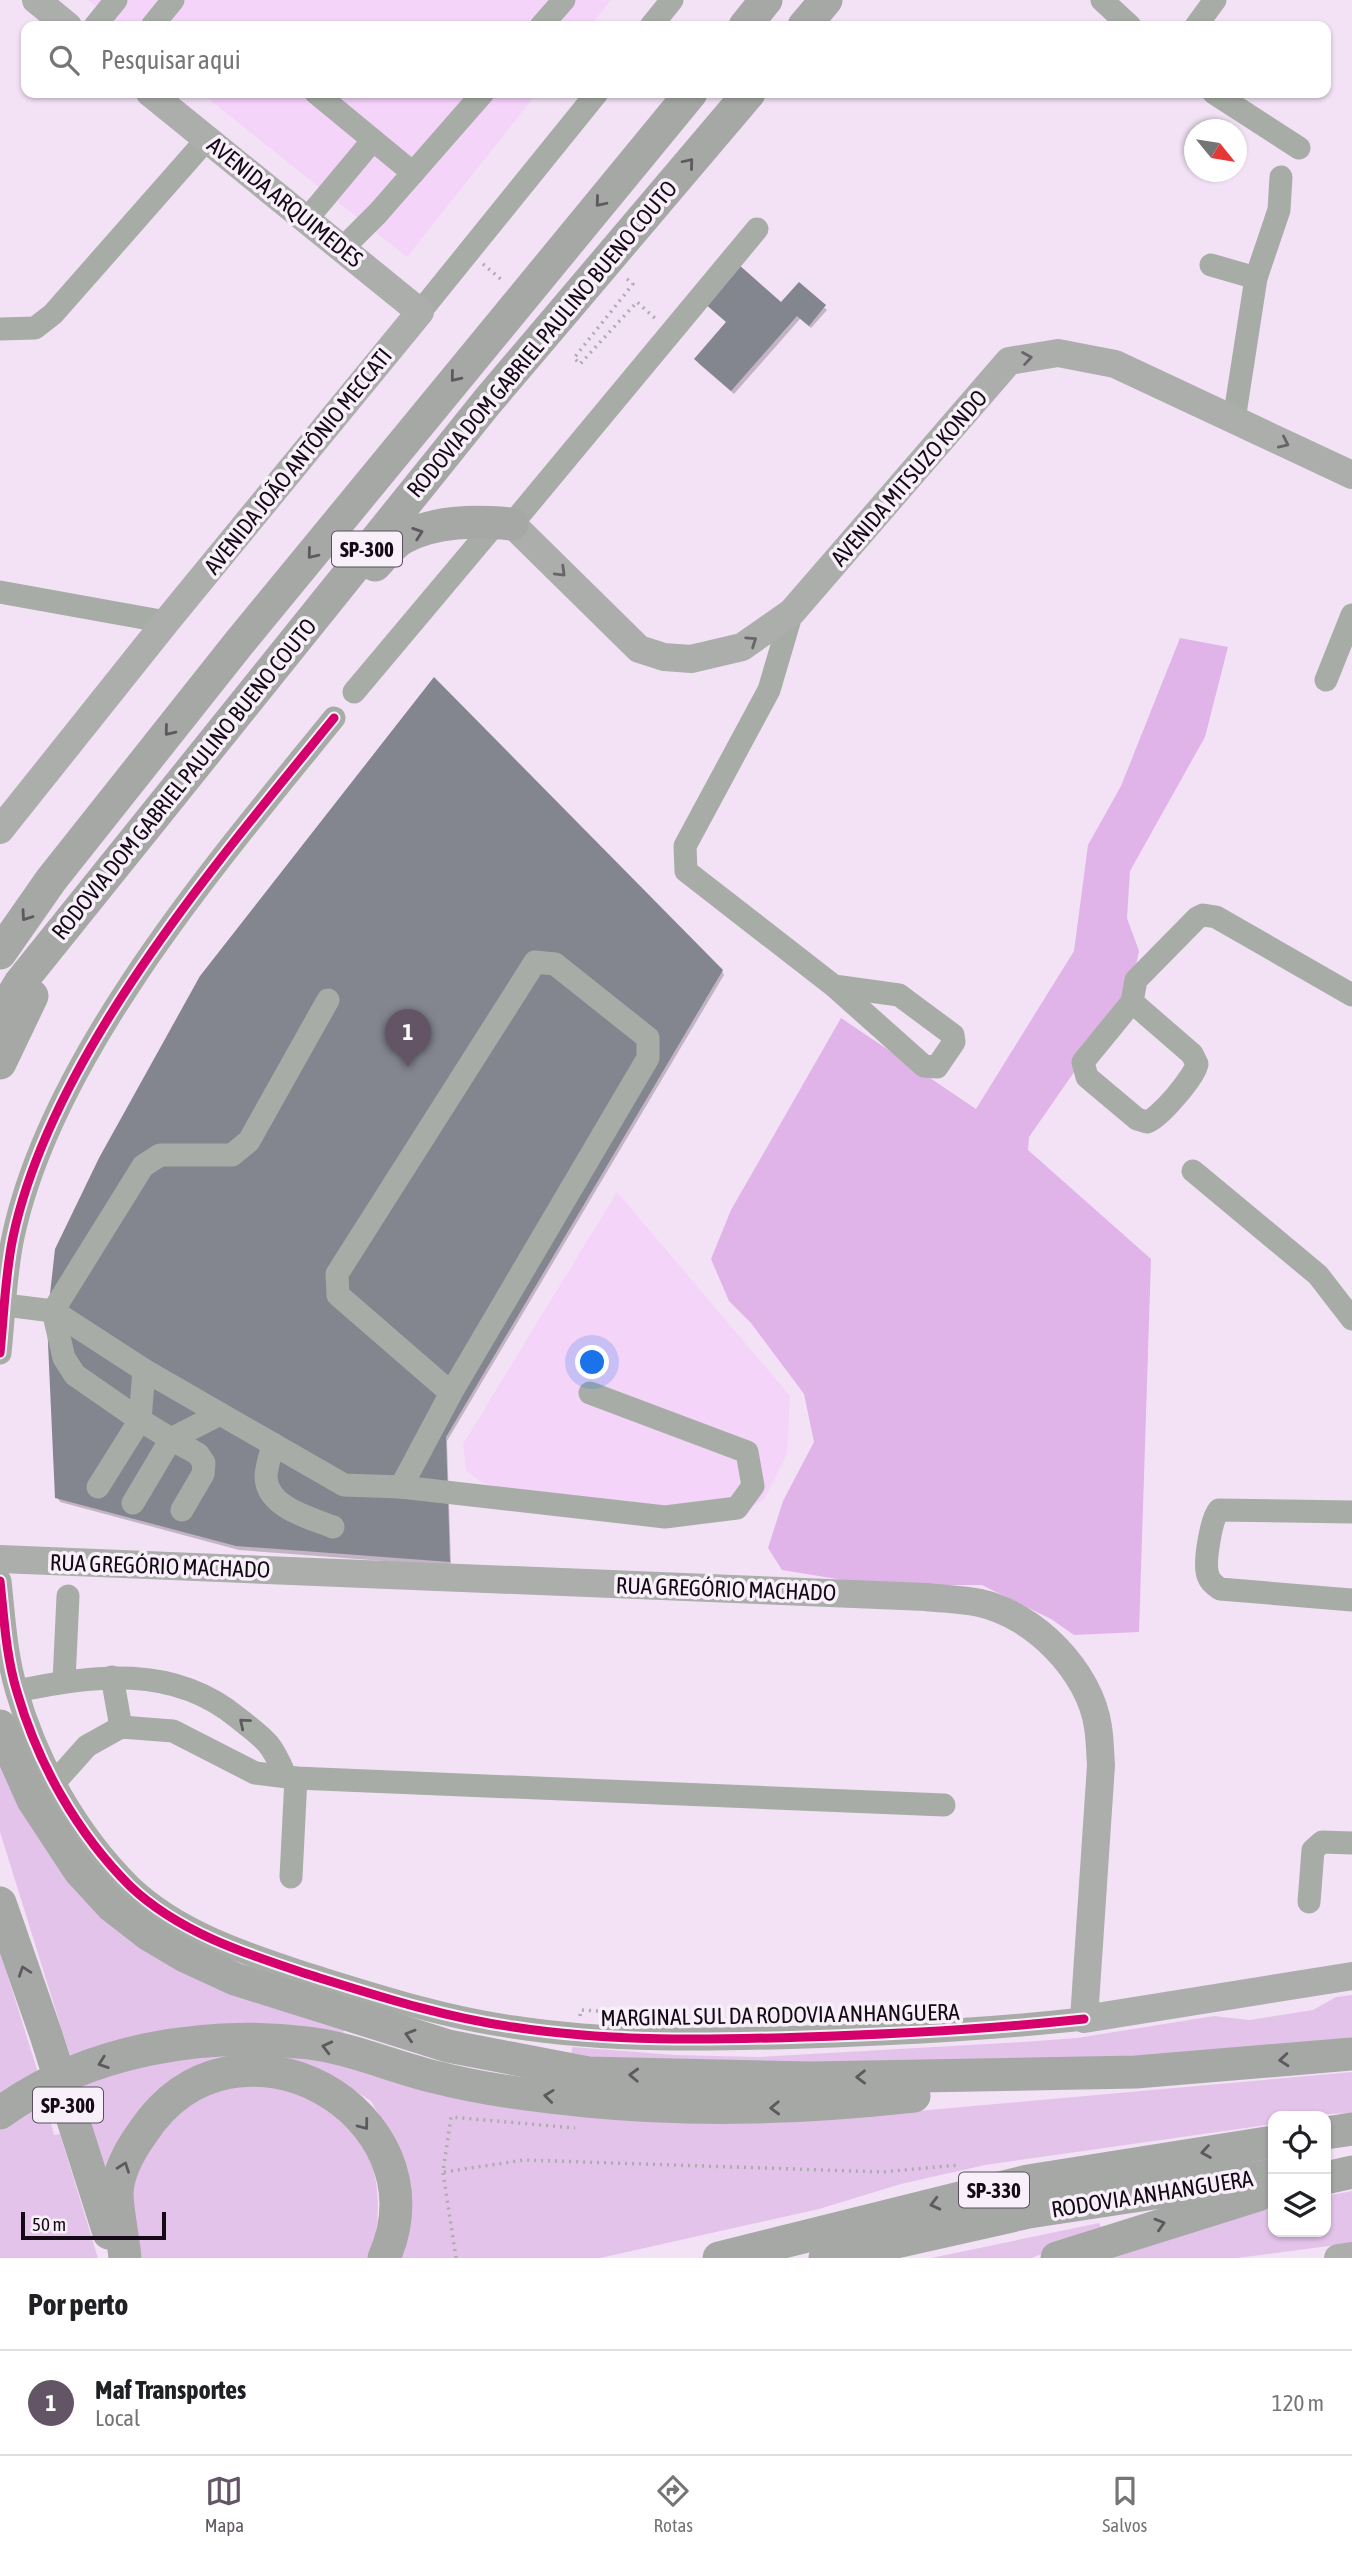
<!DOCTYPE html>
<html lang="pt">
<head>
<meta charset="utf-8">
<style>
  :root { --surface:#fff; --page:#f6f6f6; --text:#202124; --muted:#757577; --line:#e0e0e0; --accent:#635566 }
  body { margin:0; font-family:"Asap Condensed",sans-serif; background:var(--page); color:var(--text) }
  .controls { position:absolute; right:21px; bottom:21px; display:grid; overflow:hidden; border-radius:14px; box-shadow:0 2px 5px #0004 }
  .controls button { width:63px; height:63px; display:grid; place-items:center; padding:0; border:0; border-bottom:2px solid var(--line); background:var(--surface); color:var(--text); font:35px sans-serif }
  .compass { position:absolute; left:1184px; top:119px; width:63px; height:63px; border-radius:50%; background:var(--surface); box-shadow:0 2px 5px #0004; rotate:120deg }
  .scale { position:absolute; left:21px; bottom:18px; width:145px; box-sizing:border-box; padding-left:7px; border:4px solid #150918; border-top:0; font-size:19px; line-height:24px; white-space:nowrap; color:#150918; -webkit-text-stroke:5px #f8f0f9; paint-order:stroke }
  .you { position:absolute; left:593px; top:1363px; width:24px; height:24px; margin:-18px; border:5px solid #fff; border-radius:50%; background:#1a73e8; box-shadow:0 0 0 10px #1a73e833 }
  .badge { display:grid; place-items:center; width:46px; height:46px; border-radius:50%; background:var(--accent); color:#fff; font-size:23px; font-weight:700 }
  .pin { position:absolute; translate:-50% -58px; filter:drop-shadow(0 2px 4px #0008) }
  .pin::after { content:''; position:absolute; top:37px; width:24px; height:21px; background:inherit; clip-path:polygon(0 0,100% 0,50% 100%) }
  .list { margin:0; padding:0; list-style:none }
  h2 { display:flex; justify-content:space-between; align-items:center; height:91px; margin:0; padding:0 28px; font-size:30px }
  h2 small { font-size:23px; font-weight:400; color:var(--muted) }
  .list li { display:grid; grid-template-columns:46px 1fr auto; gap:21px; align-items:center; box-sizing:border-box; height:105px; padding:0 28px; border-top:2px solid var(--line) }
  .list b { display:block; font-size:26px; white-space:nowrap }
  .list p { margin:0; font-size:23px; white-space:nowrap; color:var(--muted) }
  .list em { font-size:23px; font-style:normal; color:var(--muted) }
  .icon { flex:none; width:38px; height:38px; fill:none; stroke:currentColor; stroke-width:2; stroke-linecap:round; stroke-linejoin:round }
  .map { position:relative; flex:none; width:1352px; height:2258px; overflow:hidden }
  .search { position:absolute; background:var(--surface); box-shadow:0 2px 5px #0004; left:21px; right:21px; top:21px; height:77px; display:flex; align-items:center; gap:18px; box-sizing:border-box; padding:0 24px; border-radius:14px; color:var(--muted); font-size:26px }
  .sheet { height:196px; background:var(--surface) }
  nav { display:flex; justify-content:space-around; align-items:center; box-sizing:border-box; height:98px; border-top:2px solid var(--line); background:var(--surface); font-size:19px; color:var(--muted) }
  nav a { display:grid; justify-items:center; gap:4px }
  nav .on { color:var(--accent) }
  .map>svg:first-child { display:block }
  .built { fill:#f4d4f9 }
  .green { fill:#e4c3ea }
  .forest { fill:#e0b4e8 }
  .shadow { fill:#0003 }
  .building { fill:#83858f }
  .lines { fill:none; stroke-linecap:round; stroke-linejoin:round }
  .path { stroke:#adacad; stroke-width:3.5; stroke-dasharray:2 5; stroke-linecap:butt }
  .minor { stroke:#a7ada6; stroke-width:23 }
  .major { stroke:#acaeac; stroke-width:28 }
  .highway { stroke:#a6a8a6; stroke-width:33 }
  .cycleway-casing { stroke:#f8f0f9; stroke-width:13 }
  .cycleway { stroke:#d6006c; stroke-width:9 }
  .oneway { stroke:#5e585f }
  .oneway2 { stroke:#686469 }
  .oneway3 { stroke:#5e5b5f }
  .labels { text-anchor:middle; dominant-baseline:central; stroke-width:7; stroke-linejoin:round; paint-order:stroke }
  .shield { fill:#f8f0f9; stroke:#594e5c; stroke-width:2 }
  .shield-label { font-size:21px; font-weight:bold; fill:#150918 }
  .street-label { font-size:23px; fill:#150918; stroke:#f8f0f9 }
</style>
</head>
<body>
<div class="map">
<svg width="1352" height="2258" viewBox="0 0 1352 2258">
  <rect width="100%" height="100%" fill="#f3e2f6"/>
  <g class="built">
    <polygon points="88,0 611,0 590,26 119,26"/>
    <polygon points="201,93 537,93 407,257"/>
    <polygon points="617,1192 790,1396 787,1453 763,1501 726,1517 501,1489 481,1482 466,1470 463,1444"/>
  </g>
  <g class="green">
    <polygon points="0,1751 66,1867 344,2028 343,2035 71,2059 0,1832"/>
    <polygon points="0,1951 40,2079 0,2104"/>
    <path d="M1352,1995V2044C1092,2069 831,2064 571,2058L572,2047L675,2055L759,2057L1023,2042L1077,2038L1214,2016L1249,2020L1313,2010L1336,1997Z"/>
    <polygon points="254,2051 817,2120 1352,2072 1352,2113 1273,2116 1273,2124 985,2165 901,2184 819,2209 600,2258 400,2258 400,2152 371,2101 335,2078 229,2062 109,2191 75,2081 111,2068"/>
    <path d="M268,2080C284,2087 331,2103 341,2113C381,2154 384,2206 371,2258H142L134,2235L132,2170L145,2143L208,2087Z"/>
    <polygon points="44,2097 54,2135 60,2134 98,2258 0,2258 0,2126"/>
    <polygon points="1352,2191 1352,2243 1237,2258 1081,2258 1273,2204 1273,2232 1326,2232 1326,2196"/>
    <polygon points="1099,2223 1102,2229 1032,2258 931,2258"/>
  </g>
  <polygon class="forest" points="1180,638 1228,647 1205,737 1130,871 1127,918 1139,951 1131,990 1029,1137 1028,1150 1151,1259 1139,1632 1074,1635 1051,1619 982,1585 874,1585 782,1570 768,1548 783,1501 814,1442 804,1394 751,1323 729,1301 711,1259 731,1210 841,1018 976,1109 1074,951 1088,845 1121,786"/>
  <g class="shadow">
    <polygon points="799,284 827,310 811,328 800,319 734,394 698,363 781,305"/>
    <polygon points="722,971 724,975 447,1441 451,1566 239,1550 60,1502 57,1497"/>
  </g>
  <g class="building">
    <polygon points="738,264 781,302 799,282 826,305 809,326 797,316 731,391 694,359 726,322 704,303"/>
    <polygon points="434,677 723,970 446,1437 450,1562 236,1546 55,1498 47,1321 55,1249 99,1158 200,976"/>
  </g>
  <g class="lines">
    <g class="path">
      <polyline points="483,264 504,282"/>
      <polyline points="627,279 633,284 574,358 580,364 637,302 657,320"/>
      <polyline points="580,2016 581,2010 682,2016"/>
      <polyline points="444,2172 524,2160 883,2172 958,2165"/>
      <polyline points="456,2258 443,2172 451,2117 575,2128"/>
    </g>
    <g class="minor">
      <polyline points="1102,0 1130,26"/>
      <polyline points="95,26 116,0"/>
      <polyline points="152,26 173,0"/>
      <polyline points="541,26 564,0"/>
      <polyline points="651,26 672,0"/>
      <polyline points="1196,26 1215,0"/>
      <polyline points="316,93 413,173"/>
      <polyline points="1214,93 1299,148"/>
      <polyline points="307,219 373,140"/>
      <polyline points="343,248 378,213 483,93"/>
      <polyline points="1211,265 1256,278"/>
      <polyline points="420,312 597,93"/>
      <polyline points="0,329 35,328 53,314 207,139"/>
      <polyline points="1234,420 1256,278 1279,210 1281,177"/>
      <polyline points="512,524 757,229"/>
      <polyline points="0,592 166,622"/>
      <polyline points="792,612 769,690 685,846 686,871 834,986 924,1066 937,1067 954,1042 953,1035 899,995 834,986"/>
      <polyline points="1326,680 1352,615"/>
      <polyline points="354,692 496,523"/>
      <path d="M1132,1002L1192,1054L1197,1064C1195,1076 1159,1119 1147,1122L1137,1119L1087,1077L1083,1062L1132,1002L1136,980L1197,918L1203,915L1216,917L1352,995"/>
      <polyline points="1193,1171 1318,1275 1352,1319"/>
      <polyline points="5,1305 53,1311 143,1166 160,1155 232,1155 249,1141 328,1000"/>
      <polyline points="53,1311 144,1370 344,1485 401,1487 451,1393 648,1058 648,1038 555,964 535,962 337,1274 338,1295 451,1393"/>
      <polyline points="53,1311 64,1358 75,1375 140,1420 98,1487"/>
      <path d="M0,1353C4,1315 5,1275 13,1237C52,1054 218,861 334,718"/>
      <polyline points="144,1370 140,1420 171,1439 220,1414"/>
      <path d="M273,1444C271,1454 266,1467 266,1477C267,1508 311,1518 333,1527"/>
      <polyline points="401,1487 665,1517 737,1508 753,1486 747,1452 590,1393"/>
      <polyline points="133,1503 171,1439 198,1454 204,1463 203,1474 182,1510"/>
      <path d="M1352,1512L1219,1510C1211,1519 1205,1559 1207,1571C1208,1580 1213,1584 1220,1589L1352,1600"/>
      <path d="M0,1581C4,1618 6,1656 17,1692C38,1764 77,1833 130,1886C178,1932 246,1954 307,1974C375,1995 442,2017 513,2027C610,2042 708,2040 805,2037C899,2034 991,2029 1084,2019"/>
      <polyline points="112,1677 121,1727"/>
      <polyline points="64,1681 68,1596"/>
      <path d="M17,1691C94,1675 173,1664 238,1718C266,1740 271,1742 285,1775"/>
      <polyline points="54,1783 87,1746 121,1727 173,1731 255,1773 296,1778 944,1805"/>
      <polyline points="291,1877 296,1778"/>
      <polyline points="1309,1902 1313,1850 1322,1842 1352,1843"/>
    </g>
    <g class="major">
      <polyline points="36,0 68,26"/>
      <polyline points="512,524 639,649 664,657 691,659 742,647 792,612 1009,361 1058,353 1115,364 1352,475"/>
      <polyline points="0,830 166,622 420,312 150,93"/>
      <path d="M0,1559L926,1597C943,1599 962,1599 980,1603C1034,1615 1090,1671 1098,1727C1100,1739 1100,1752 1101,1765L1084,2019L1352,1976"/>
      <polyline points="1338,2258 1352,2256"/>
    </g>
    <g class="highway">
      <polyline points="745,26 766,0"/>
      <polyline points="804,26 826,0"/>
      <path d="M375,565C383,557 393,543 403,538C436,520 476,521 512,524"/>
      <polyline points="0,953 51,880 239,643 691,93"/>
      <polyline points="0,1016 20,983 487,402 749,93"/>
      <polyline points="0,1063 32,996"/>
      <polyline points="0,1726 33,1800 79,1870 112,1906 148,1934 185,1956 235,1979 448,2046 588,2073 812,2078 1136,2072 1352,2054"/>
      <polyline points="0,1903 46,2035 109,2233"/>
      <path d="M0,2113C86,2050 204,2030 308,2043C351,2048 393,2067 435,2077C485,2090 537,2096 587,2101C699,2112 803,2108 914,2096"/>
      <polyline points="1326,2133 1352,2129"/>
      <polyline points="1326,2178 1352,2172"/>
      <path d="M125,2258C123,2237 118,2215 117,2195C117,2172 130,2150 143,2132C236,1992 448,2114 384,2258"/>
      <polyline points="719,2258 1028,2181 1273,2142"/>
      <polyline points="825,2258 1029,2212 1273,2175"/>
      <polyline points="1057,2258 1258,2195"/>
    </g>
    <defs>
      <g id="cycleway">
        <path d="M0,1353C4,1315 5,1275 13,1237C52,1054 218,861 334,718"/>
        <path d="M0,1581C4,1618 6,1656 17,1692C38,1764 77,1833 130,1886C178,1932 246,1954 307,1974C375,1995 442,2017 513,2027C610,2042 708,2040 805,2037C899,2034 991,2029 1084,2019"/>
      </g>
    </defs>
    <use href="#cycleway" class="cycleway-casing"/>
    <use href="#cycleway" class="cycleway"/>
  </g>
  <defs><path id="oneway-chevron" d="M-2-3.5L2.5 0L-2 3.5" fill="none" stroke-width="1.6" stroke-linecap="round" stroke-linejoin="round" transform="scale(1.75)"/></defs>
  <g class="oneway">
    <use href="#oneway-chevron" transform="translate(689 163) rotate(-50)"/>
    <use href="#oneway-chevron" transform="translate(600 202) rotate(130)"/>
    <use href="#oneway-chevron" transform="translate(455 377) rotate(129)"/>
    <use href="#oneway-chevron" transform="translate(418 533) rotate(-19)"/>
    <use href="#oneway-chevron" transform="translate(312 554) rotate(129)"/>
    <use href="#oneway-chevron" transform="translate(169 731) rotate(129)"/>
    <use href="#oneway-chevron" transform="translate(26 916) rotate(125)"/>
    <use href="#oneway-chevron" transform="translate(24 1971) rotate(-109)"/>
    <use href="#oneway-chevron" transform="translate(410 2035) rotate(-163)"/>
    <use href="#oneway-chevron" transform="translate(327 2047) rotate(-166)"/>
    <use href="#oneway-chevron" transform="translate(1284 2060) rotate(175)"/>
    <use href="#oneway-chevron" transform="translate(103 2063) rotate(161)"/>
    <use href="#oneway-chevron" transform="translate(634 2075) rotate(-178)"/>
    <use href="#oneway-chevron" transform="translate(861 2077) rotate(179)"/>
    <use href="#oneway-chevron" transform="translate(549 2096) rotate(-173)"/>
    <use href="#oneway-chevron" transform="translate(775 2108) rotate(178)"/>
    <use href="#oneway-chevron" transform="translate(364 2125) rotate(53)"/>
    <use href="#oneway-chevron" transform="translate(1206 2152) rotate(171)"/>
    <use href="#oneway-chevron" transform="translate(124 2167) rotate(-70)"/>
    <use href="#oneway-chevron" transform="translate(935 2204) rotate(166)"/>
    <use href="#oneway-chevron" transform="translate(1160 2224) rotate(-17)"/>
  </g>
  <g class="oneway2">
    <use href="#oneway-chevron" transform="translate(1027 358) rotate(-9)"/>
    <use href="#oneway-chevron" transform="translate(1284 443) rotate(25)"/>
    <use href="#oneway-chevron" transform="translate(561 572) rotate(44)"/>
    <use href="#oneway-chevron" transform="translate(752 641) rotate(-34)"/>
  </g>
  <use class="oneway3" href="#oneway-chevron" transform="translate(244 1723) rotate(-140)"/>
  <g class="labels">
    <g class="shield">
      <rect x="332" y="531.5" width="70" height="35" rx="5"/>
      <rect x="33" y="2087.5" width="70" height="35" rx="5"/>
      <rect x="959" y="2172.5" width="70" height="35" rx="5"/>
    </g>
    <g class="shield-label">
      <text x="367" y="549">SP-300</text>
      <text x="68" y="2105">SP-300</text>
      <text x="994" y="2190">SP-330</text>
    </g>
    <g class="street-label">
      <text transform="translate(285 202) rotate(39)">AVENIDA ARQUIMEDES</text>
      <text transform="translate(542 339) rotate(-50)">RODOVIA DOM GABRIEL PAULINO BUENO COUTO</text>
      <text transform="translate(298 461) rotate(-51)">AVENIDA JOÃO ANTÔNIO MECCATI</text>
      <text transform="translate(909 478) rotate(-49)">AVENIDA MITSUZO KONDO</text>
      <text transform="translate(184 779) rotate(-51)">RODOVIA DOM GABRIEL PAULINO BUENO COUTO</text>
      <text transform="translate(160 1566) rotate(2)">RUA GREGÓRIO MACHADO</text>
      <text transform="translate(726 1589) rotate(2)">RUA GREGÓRIO MACHADO</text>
      <text transform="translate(780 2015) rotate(-1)">MARGINAL SUL DA RODOVIA ANHANGUERA</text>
      <text transform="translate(1152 2194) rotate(-9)">RODOVIA ANHANGUERA</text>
    </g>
  </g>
</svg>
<div class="controls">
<button><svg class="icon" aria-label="locate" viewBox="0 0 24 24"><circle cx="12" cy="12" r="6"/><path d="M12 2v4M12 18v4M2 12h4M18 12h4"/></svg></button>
<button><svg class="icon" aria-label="layers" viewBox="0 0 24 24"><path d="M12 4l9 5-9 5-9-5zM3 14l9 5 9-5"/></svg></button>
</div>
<svg class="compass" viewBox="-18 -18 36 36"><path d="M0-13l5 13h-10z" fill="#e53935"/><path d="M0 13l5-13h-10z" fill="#757577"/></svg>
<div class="scale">50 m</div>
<div class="you"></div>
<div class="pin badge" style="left:408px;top:1067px">1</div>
<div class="search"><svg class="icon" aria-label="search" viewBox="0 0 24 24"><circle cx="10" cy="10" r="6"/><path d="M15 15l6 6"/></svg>Pesquisar aqui</div>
</div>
<section class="sheet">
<h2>Por perto<small></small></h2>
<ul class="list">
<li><span class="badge">1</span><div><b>Maf Transportes</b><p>Local</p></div><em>120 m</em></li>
</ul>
</section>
<nav>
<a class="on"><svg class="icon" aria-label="map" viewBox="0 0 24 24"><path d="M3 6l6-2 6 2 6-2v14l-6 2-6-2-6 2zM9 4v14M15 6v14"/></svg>Mapa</a>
<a><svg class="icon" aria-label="directions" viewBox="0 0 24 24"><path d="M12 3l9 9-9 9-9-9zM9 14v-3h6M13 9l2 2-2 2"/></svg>Rotas</a>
<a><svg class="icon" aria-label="saved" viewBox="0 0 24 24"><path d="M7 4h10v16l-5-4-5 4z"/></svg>Salvos</a>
</nav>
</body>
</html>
